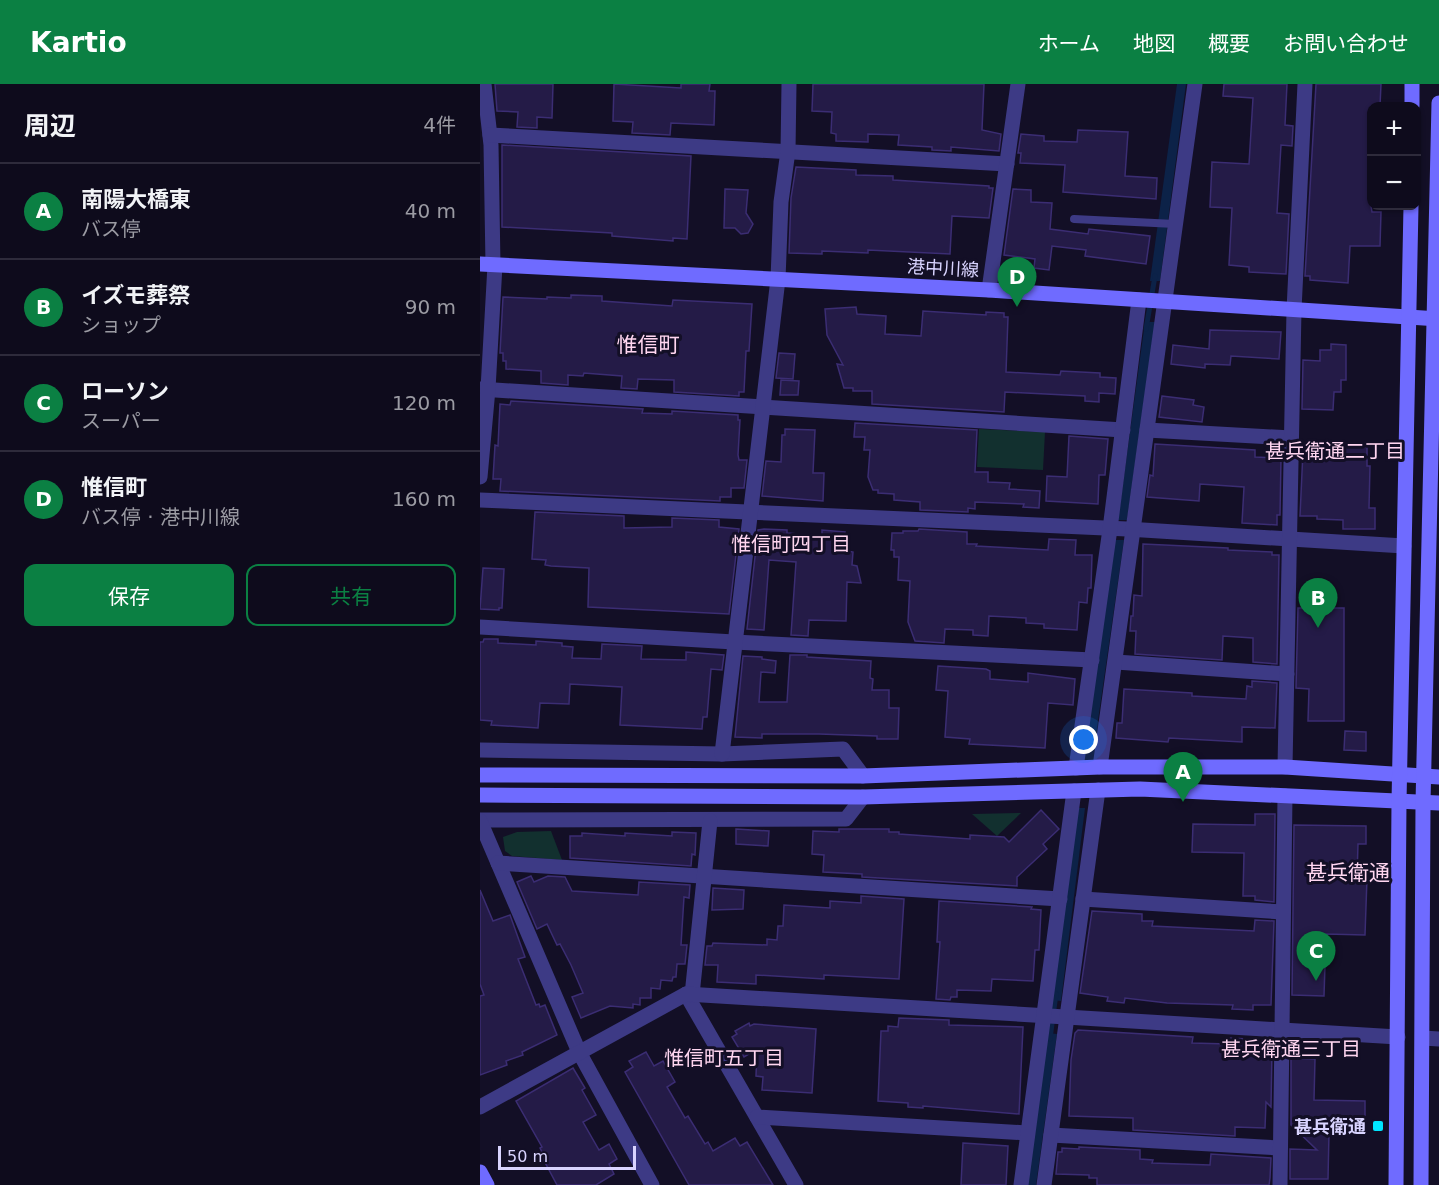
<!DOCTYPE html>
<html lang="ja">
<head>
<meta charset="utf-8">
<style>
  :root { --surface:#0e0b1c; --page:#1c1929; --text:#f1f3f6; --muted:#9b9ba3; --line:#2e2b3b; --accent:#0b8043 }
  body { margin:0; font-family:"DejaVu Sans","Noto Sans JP",sans-serif; background:var(--page); color:var(--text) }
  .controls { position:absolute; right:18px; top:18px; display:grid; overflow:hidden; border-radius:12px; box-shadow:0 2px 4px #0004 }
  .controls button { width:54px; height:54px; display:grid; place-items:center; padding:0; border:0; border-bottom:2px solid var(--line); background:var(--surface); color:var(--text); font:30px sans-serif }
  .scale { position:absolute; left:18px; bottom:15px; width:138px; box-sizing:border-box; padding-left:6px; border:3px solid #d9d4ff; border-top:0; font-size:16px; line-height:21px; white-space:nowrap; color:#d9d4ff; -webkit-text-stroke:4px #130f26; paint-order:stroke }
  .you { position:absolute; left:604px; top:656px; width:21px; height:21px; margin:-15px; border:4px solid #fff; border-radius:50%; background:#1a73e8; box-shadow:0 0 0 9px #1a73e833 }
  .badge { display:grid; place-items:center; width:39px; height:39px; border-radius:50%; background:var(--accent); color:#fff; font-size:20px; font-weight:700 }
  .pin { position:absolute; translate:-50% -50px; filter:drop-shadow(0 2px 3px #0008) }
  .pin::after { content:''; position:absolute; top:32px; width:21px; height:18px; background:inherit; clip-path:polygon(0 0,100% 0,50% 100%) }
  .list { margin:0; padding:0; list-style:none }
  h2 { display:flex; justify-content:space-between; align-items:center; height:78px; margin:0; padding:0 24px; font-size:26px }
  h2 small { font-size:20px; font-weight:400; color:var(--muted) }
  .list li { display:grid; grid-template-columns:39px 1fr auto; gap:18px; align-items:center; box-sizing:border-box; height:96px; padding:0 24px; border-top:2px solid var(--line) }
  .list b { display:block; font-size:22px; white-space:nowrap }
  .list p { margin:0; font-size:20px; white-space:nowrap; color:var(--muted) }
  .list em { font-size:20px; font-style:normal; color:var(--muted) }
  .actions { display:flex; gap:12px; padding:18px 24px }
  .actions a { flex:1; padding:14px 0; border:2px solid var(--accent); border-radius:12px; text-align:center; font-size:21px; color:var(--accent) }
  .actions .main { background:var(--accent); color:#fff }
  .map { position:relative; flex:none; width:959px; height:1101px; overflow:hidden }
  header { display:flex; align-items:center; gap:36px; box-sizing:border-box; height:84px; padding:0 30px; background:var(--accent); color:#fff }
  header strong { font-size:28px }
  nav { display:flex; gap:33px; margin-inline-start:auto; font-size:21px }
  main { display:flex }
  aside { flex:1; background:var(--surface) }
  .map>svg:first-child { display:block }
  .green { fill:#12302f }
  .water { fill:#0c2248 }
  .lines { fill:none; stroke-linecap:round; stroke-linejoin:round }
  .stream { stroke:#0c2248; stroke-width:5 }
  .building { fill:#241b47; stroke:#3b2d73; stroke-width:1.5 }
  .lane { stroke:#3d3a85; stroke-width:8 }
  .street { stroke:#3d3a85; stroke-width:15 }
  .secondary { stroke:#6f6bff; stroke-width:15 }
  .poi-dot { fill:#00e5ff; stroke:#130f26; stroke-width:2 }
  .labels { text-anchor:middle; dominant-baseline:central; stroke-width:6; stroke-linejoin:round; paint-order:stroke }
  .street-label { font-size:18px; fill:#d9d4ff; stroke:#130f26 }
  .poi-label { font-size:18px; font-weight:bold; fill:#d9d4ff; stroke:#130f26; text-anchor:end }
  .neighbourhood-label { font-size:20px; fill:#ffd6f0; stroke:#130f26 }
  .quarter-label { font-size:21px; fill:#ffd6f0; stroke:#130f26 }
</style>
</head>
<body>
<header>
<strong>Kartio</strong>
<nav><a>ホーム</a><a>地図</a><a>概要</a><a>お問い合わせ</a></nav>
</header>
<main>
<aside>
<h2>周辺<small>4件</small></h2>
<ul class="list">
<li><span class="badge">A</span><div><b>南陽大橋東</b><p>バス停</p></div><em>40 m</em></li>
<li><span class="badge">B</span><div><b>イズモ葬祭</b><p>ショップ</p></div><em>90 m</em></li>
<li><span class="badge">C</span><div><b>ローソン</b><p>スーパー</p></div><em>120 m</em></li>
<li><span class="badge">D</span><div><b>惟信町</b><p>バス停 · 港中川線</p></div><em>160 m</em></li>
</ul>
<div class="actions"><a class="main">保存</a><a>共有</a></div>
</aside>
<div class="map">
<svg width="959" height="1101" viewBox="0 0 959 1101">
  <rect width="100%" height="100%" fill="#130f26"/>
  <g class="green">
    <polygon points="499,345 565,348 563,386 497,383"/>
    <polygon points="541,729 517,752 492,730"/>
    <polygon points="71,747 82,776 32,772 25,767 23,753 37,748"/>
  </g>
  <g class="water">
    <polygon points="697,0 706,0 680,197 670,197"/>
    <polygon points="665,238 675,238 647,436 638,436"/>
    <polygon points="634,456 644,456 615,657 605,657"/>
    <polygon points="597,724 605,724 581,917 572,916"/>
    <polygon points="568,949 577,950 556,1101 547,1101"/>
  </g>
  <g class="lines">
    <g class="stream">
      <polyline points="666,245 675,192"/>
      <polyline points="570,955 576,910"/>
    </g>
  </g>
  <g class="building">
    <polygon points="15,0 73,0 72,34 57,33 57,44 37,43 38,28 17,27"/>
    <polygon points="134,0 201,4 201,0 230,0 229,7 235,7 234,41 191,39 190,51 152,49 153,38 133,37"/>
    <polygon points="333,0 504,0 502,46 521,50 519,67 471,63 471,67 452,66 452,63 418,61 419,51 388,50 388,58 356,57 356,50 351,49 352,28 332,27"/>
    <polygon points="744,0 807,0 805,41 813,42 812,62 801,61 797,129 809,130 806,190 769,188 769,183 749,181 752,124 730,123 732,78 769,80 773,14 743,12"/>
    <polygon points="836,0 901,0 900,22 891,22 891,122 892,128 901,128 900,162 870,162 868,199 830,196 830,192 825,192"/>
    <polygon points="598,46 648,48 645,92 677,94 676,115 583,108 585,81 540,79 541,69 538,69 541,50 564,52 564,57 597,58"/>
    <polygon points="22,61 211,72 207,155 193,154 193,157 132,152 132,149 22,143"/>
    <polygon points="316,83 376,86 376,91 413,92 413,96 509,102 509,104 513,104 509,134 472,132 470,170 388,166 388,169 342,167 342,170 309,169 311,114"/>
    <polygon points="245,105 268,106 266,129 273,140 268,149 261,150 255,144 244,144"/>
    <polygon points="533,105 551,106 551,118 572,119 570,145 608,150 609,145 670,152 666,180 605,172 606,166 572,162 569,186 554,184 555,175 524,171"/>
    <polygon points="91,211 122,212 122,217 192,222 193,216 272,220 269,267 266,267 264,308 259,308 259,312 194,308 194,296 158,295 157,305 141,304 142,292 104,289 103,292 88,291 88,301 61,299 61,287 26,285 26,277 23,277 23,269 20,269 23,213 67,215 67,213 91,214"/>
    <polygon points="376,223 377,230 406,232 405,250 441,252 443,227 506,231 506,228 524,229 524,233 528,233 526,288 580,291 581,287 620,289 620,293 636,294 635,310 619,309 619,318 605,317 605,312 525,308 524,328 392,320 392,307 373,307 373,304 364,304 357,280 363,281 347,251 345,225"/>
    <polygon points="730,246 801,248 799,275 751,272 750,281 725,280 725,284 691,280 693,261 729,265"/>
    <polygon points="851,260 866,261 866,296 861,296 861,308 854,308 853,326 822,325 823,276 840,277 840,266 851,266"/>
    <polygon points="299,269 315,270 313,295 296,294"/>
    <polygon points="301,296 319,297 318,311 300,311"/>
    <polygon points="682,312 714,316 713,321 724,323 722,338 679,333"/>
    <polygon points="31,317 163,325 162,329 192,330 192,327 258,331 258,336 260,336 258,371 259,376 267,376 264,404 251,404 251,413 240,413 240,417 20,407 21,395 13,395 15,361 18,362 20,320 30,321"/>
    <polygon points="375,339 497,346 495,388 508,388 508,398 530,399 529,405 560,407 559,424 543,423 544,420 495,418 495,425 488,424 488,428 440,426 440,418 414,416 414,410 398,409 398,406 393,406 388,393 390,366 384,366 385,353 374,353"/>
    <polygon points="305,345 335,346 333,389 344,389 343,417 282,412 286,377 301,378 302,351 305,351"/>
    <polygon points="589,352 628,355 625,391 619,391 618,420 566,417 567,392 587,393"/>
    <polygon points="675,360 775,366 775,373 801,374 800,431 797,431 797,441 762,439 764,403 720,400 719,417 667,413 670,391 673,392"/>
    <polygon points="859,362 887,363 887,382 890,382 889,424 895,424 895,445 863,445 863,436 837,435 837,432 820,432 823,367 859,366"/>
    <polygon points="55,428 144,432 144,444 192,443 192,434 239,436 239,443 259,445 249,530 108,523 109,484 71,482 65,481 66,476 52,475"/>
    <polygon points="284,445 307,446 307,449 342,452 342,446 365,448 364,455 369,456 368,467 373,468 372,481 377,482 381,499 367,498 366,537 329,536 328,552 311,551 316,478 289,476 284,546 267,545 278,446"/>
    <polygon points="439,445 487,448 487,460 497,460 496,462 568,466 569,455 596,456 595,471 612,471 611,504 608,504 607,519 599,518 597,546 564,544 564,540 546,539 546,534 509,532 508,552 493,551 493,546 465,545 464,559 435,557 428,538 430,497 418,496 419,473 414,473 414,466 411,466 412,449 423,449 423,447 438,447"/>
    <polygon points="663,460 748,464 748,466 792,468 792,471 799,471 797,580 773,578 773,554 743,552 742,576 655,570 656,547 650,547 651,532 653,532 654,511 662,512"/>
    <polygon points="3,484 24,485 22,524 19,524 19,526 0,525"/>
    <polygon points="818,524 864,524 864,637 828,637 829,605 816,604"/>
    <polygon points="4,555 18,555 18,559 56,561 56,557 82,559 82,562 93,563 92,574 121,575 122,560 162,562 161,575 206,576 206,568 244,571 242,586 231,585 227,633 223,633 222,645 140,641 142,603 90,600 89,620 60,619 58,644 11,641 12,637 0,636 0,558 3,558"/>
    <polygon points="310,571 327,571 327,573 391,577 390,594 393,595 392,606 409,606 409,624 419,624 418,655 397,655 397,652 339,650 282,650 282,654 255,653 263,572 282,573 282,575 296,577 295,589 281,588 279,618 307,618"/>
    <polygon points="458,582 506,585 510,587 510,595 548,598 548,589 595,595 593,621 568,619 565,664 489,660 490,655 465,653 468,607 456,606"/>
    <polygon points="772,597 797,599 795,644 762,643 762,658 689,654 688,658 636,654 637,639 642,639 644,605 712,609 712,612 766,615 767,602 772,603"/>
    <polygon points="865,647 886,648 886,667 864,666"/>
    <polygon points="561,726 579,745 563,760 567,765 537,793 537,802 382,793 382,790 343,788 344,771 332,770 333,747 359,748 359,745 409,745 409,748 419,748 419,750 490,755 490,751 524,753 529,758"/>
    <polygon points="775,730 795,730 794,818 775,816 775,812 763,812 764,769 712,768 713,740 775,741"/>
    <polygon points="814,741 886,742 886,760 878,760 877,793 887,794 885,851 846,850 844,912 812,911"/>
    <polygon points="256,745 289,747 288,762 256,760"/>
    <polygon points="192,748 216,749 215,771 212,770 211,782 90,774 90,752 102,752 102,749 145,752 145,749 192,752"/>
    <polygon points="51,792 54,798 68,792 85,793 92,807 158,811 159,798 210,801 209,814 204,813 201,861 207,861 205,880 197,880 196,893 193,893 192,897 181,896 180,905 171,904 171,914 160,914 160,921 153,920 153,924 130,922 101,934 92,913 103,909 91,881 80,860 77,861 67,840 57,845 37,798"/>
    <polygon points="233,804 264,806 263,825 232,826"/>
    <polygon points="0,806 13,837 30,831 45,873 38,875 56,921 59,920 60,923 65,921 77,951 42,968 43,971 26,977 27,981 0,991 0,912 4,911 0,900"/>
    <polygon points="381,812 424,815 419,895 344,891 344,895 276,891 276,900 237,898 238,881 225,881 227,862 232,862 233,859 287,861 287,855 297,856 298,842 303,842 304,821 350,824 350,817 381,819"/>
    <polygon points="459,817 552,823 551,825 561,826 559,866 555,866 553,897 512,895 511,907 477,906 477,913 471,913 470,916 456,915 460,858 457,858"/>
    <polygon points="612,827 662,830 662,837 673,837 672,842 774,847 775,836 794,837 791,921 773,921 773,926 752,925 753,921 687,919 645,914 644,919 627,917 628,913 600,909"/>
    <polygon points="419,934 469,936 469,941 543,943 539,1030 443,1022 443,1024 428,1023 428,1019 398,1017 401,947 408,947 408,942 418,943"/>
    <polygon points="269,939 270,942 274,940 336,945 332,1009 282,1006 283,993 276,992 277,965 264,973 252,953 257,950 255,947"/>
    <polygon points="598,946 713,953 712,959 748,960 749,954 768,955 768,958 786,958 792,964 791,1023 786,1018 785,1044 755,1043 755,1052 653,1046 653,1034 589,1032 591,976 595,949"/>
    <polygon points="166,968 174,982 183,977 195,998 187,1003 205,1034 208,1032 225,1060 228,1058 233,1067 255,1054 260,1062 267,1058 293,1101 209,1101 145,988 153,983 149,977"/>
    <polygon points="811,974 835,975 834,1016 885,1017 885,1050 849,1049 848,1095 810,1095 810,1065 837,1066 811,1041"/>
    <polygon points="93,984 105,1004 102,1006 116,1031 103,1038 119,1066 129,1060 137,1075 129,1080 134,1090 116,1101 77,1101 60,1069 62,1068 60,1064 62,1063 36,1017"/>
    <polygon points="483,1059 528,1062 526,1101 481,1101"/>
    <polygon points="599,1063 660,1066 660,1075 673,1076 672,1079 730,1081 731,1070 791,1074 790,1094 789,1101 617,1101 617,1094 609,1094 609,1091 576,1090 578,1068 582,1068 582,1064 599,1065"/>
  </g>
  <g class="lines">
    <polyline class="lane" points="594,135 695,140"/>
    <g class="street">
      <polyline points="4,0 11,61 13,181"/>
      <polyline points="10,51 527,80"/>
      <polyline points="509,206 538,0"/>
      <polyline points="0,305 643,346"/>
      <polyline points="667,346 811,354"/>
      <polyline points="0,393 8,305 15,181"/>
      <polyline points="0,416 647,445 924,462"/>
      <polyline points="0,543 254,558 612,576"/>
      <polyline points="636,578 807,590"/>
      <polyline points="0,666 242,670 363,665 383,692"/>
      <polyline points="242,670 298,195 301,118 308,67 309,0"/>
      <polyline points="620,683 715,0"/>
      <polyline points="805,683 814,226 825,0"/>
      <polyline points="596,684 630,445 659,216"/>
      <polyline points="0,736 366,735 383,713"/>
      <polyline points="0,737 99,968 172,1101"/>
      <polyline points="18,779 580,815"/>
      <polyline points="603,815 803,828"/>
      <polyline points="206,910 316,1101"/>
      <polyline points="212,911 230,737"/>
      <polyline points="943,954 959,955"/>
      <polyline points="0,1023 206,910 918,953"/>
      <polyline points="277,1033 547,1049"/>
      <polyline points="571,1051 800,1064"/>
      <polyline points="541,1101 594,707"/>
      <polyline points="564,1101 618,706"/>
      <polyline points="800,1101 805,712"/>
    </g>
    <g class="secondary">
      <polyline points="932,22 932,0"/>
      <polyline points="0,180 509,206 959,235"/>
      <polyline points="0,691 383,692 620,683 805,683 959,693"/>
      <polyline points="0,711 383,713 660,705 959,719"/>
      <polyline points="0,1088 7,1101"/>
      <polyline points="916,1101 919,718 931,122"/>
      <polyline points="941,1101 943,719 959,19"/>
    </g>
  </g>
  <rect class="poi-dot" x="892" y="1036" width="12" height="12" rx="3"/>
  <g class="labels">
    <g class="street-label">
      <text transform="translate(463 184) rotate(3)">港中川線</text>
    </g>
    <g class="poi-label">
      <text x="886" y="1042">甚兵衛通</text>
    </g>
    <g class="neighbourhood-label">
      <text x="855" y="367">甚兵衛通二丁目</text>
      <text x="311" y="460">惟信町四丁目</text>
      <text x="811" y="965">甚兵衛通三丁目</text>
      <text x="244" y="974">惟信町五丁目</text>
    </g>
    <g class="quarter-label">
      <text x="168" y="261">惟信町</text>
      <text x="868" y="789">甚兵衛通</text>
    </g>
  </g>
</svg>
<div class="controls">
<button>+</button>
<button>−</button>
</div>
<div class="scale">50 m</div>
<div class="you"></div>
<div class="pin badge" style="left:703px;top:718px">A</div>
<div class="pin badge" style="left:838px;top:544px">B</div>
<div class="pin badge" style="left:836px;top:897px">C</div>
<div class="pin badge" style="left:537px;top:223px">D</div>
</div>
</main>
</body>
</html>
